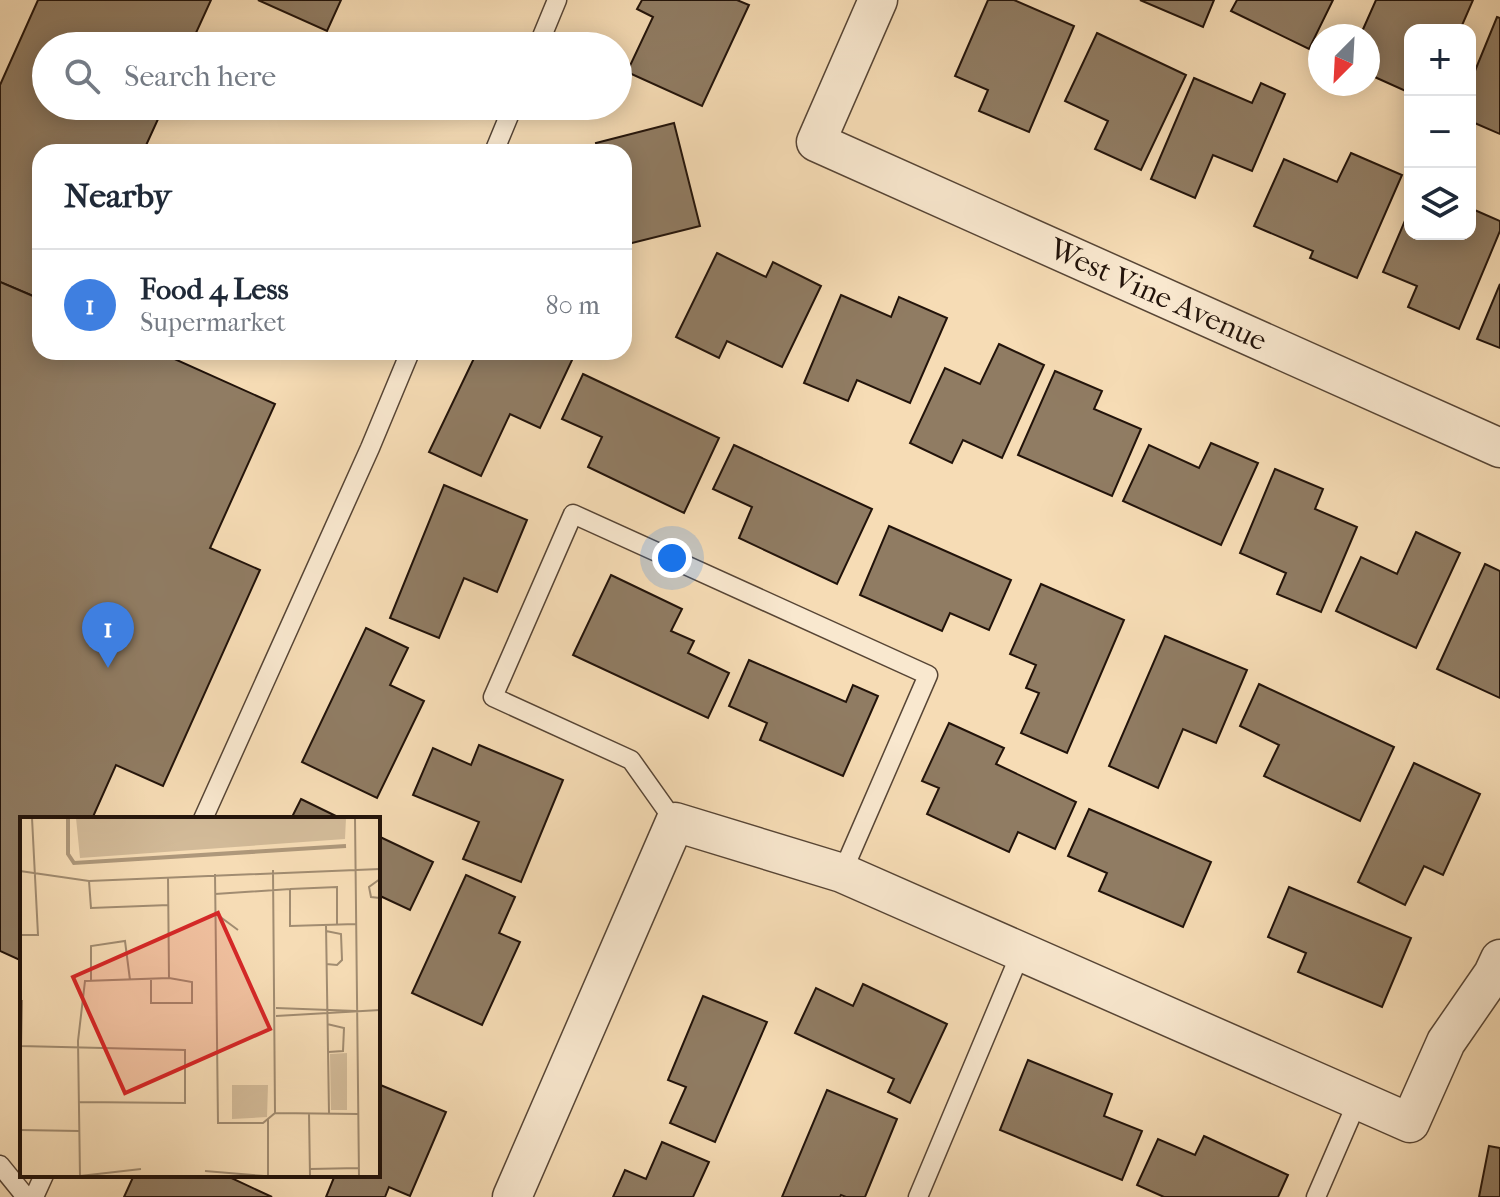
<!DOCTYPE html>
<html lang="en">
<head>
<meta charset="utf-8">
<style>
  :root { --surface:#fff; --page:#f6f6f7; --text:#1f2937; --muted:#747a83; --line:#e0e1e3; --accent:#8f2418 }
  body { margin:0; font-family:"IM FELL French Canon",serif; background:var(--page); color:var(--text) }
  .controls { position:absolute; right:24px; top:24px; display:grid; overflow:hidden; border-radius:16px; box-shadow:0 4px 20px #0003 }
  .controls button { width:72px; height:72px; display:grid; place-items:center; padding:0; border:0; border-bottom:2px solid var(--line); background:var(--surface); color:var(--text); font:40px sans-serif }
  .compass { position:absolute; left:1308px; top:24px; width:72px; height:72px; border-radius:50%; background:var(--surface); box-shadow:0 4px 20px #0003; rotate:204deg }
  .you { position:absolute; left:672px; top:558px; width:28px; height:28px; margin:-20px; border:6px solid #fff; border-radius:50%; background:#1a73e8; box-shadow:0 0 0 12px #1a73e833 }
  .badge { display:grid; place-items:center; width:52px; height:52px; border-radius:50%; background:var(--accent); color:#fff; font-size:26px; font-weight:700 }
  .pin { position:absolute; translate:-50% -66px; filter:drop-shadow(0 2px 4px #0008) }
  .pin::after { content:''; position:absolute; top:42px; width:28px; height:24px; background:inherit; clip-path:polygon(0 0,100% 0,50% 100%) }
  .list { margin:0; padding:0; list-style:none }
  h2 { display:flex; justify-content:space-between; align-items:center; height:104px; margin:0; padding:0 32px; font-size:34px }
  h2 small { font-size:26px; font-weight:400; color:var(--muted) }
  .list li { display:grid; grid-template-columns:52px 1fr auto; gap:24px; align-items:center; box-sizing:border-box; height:112px; padding:0 32px; border-top:2px solid var(--line) }
  .list b { display:block; font-size:30px; white-space:nowrap }
  .list p { margin:0; font-size:26px; white-space:nowrap; color:var(--muted) }
  .list em { font-size:26px; font-style:normal; color:var(--muted) }
  .icon { flex:none; width:44px; height:44px; fill:none; stroke:currentColor; stroke-width:2; stroke-linecap:round; stroke-linejoin:round }
  .map { position:relative; flex:none; width:1500px; height:1197px; overflow:hidden }
  .search { position:absolute; background:var(--surface); box-shadow:0 4px 20px #0003; left:32px; top:32px; width:600px; height:88px; display:flex; align-items:center; gap:20px; box-sizing:border-box; padding:0 28px; border-radius:44px; color:var(--muted); font-size:30px }
  .panel { position:absolute; background:var(--surface); box-shadow:0 4px 20px #0003; left:32px; top:144px; width:600px; height:216px; border-radius:24px }
  .map>svg:first-child { display:block }
  .building { fill:#907c63; stroke:#22130a; stroke-width:2 }
  .lines { fill:none; stroke-linecap:round; stroke-linejoin:round }
  .service-casing { stroke:#574535; stroke-width:21 }
  .minor-casing { stroke:#574535; stroke-width:41 }
  .service { stroke:#f9e8cf; stroke-width:18 }
  .minor { stroke:#f9e8cf; stroke-width:38 }
  .labels { text-anchor:middle; dominant-baseline:central; stroke-width:6; stroke-linejoin:round; paint-order:stroke }
  .street-label { font-size:30px; fill:#22130a; stroke:#f9e8cf }
  .inset-river { fill:none; stroke:#ae987b; stroke-width:4 }
  .inset-road { fill:none; stroke:#a18c71; stroke-width:2 }
  .view { fill:#d62828; fill-opacity:0.15; stroke:#d62828; stroke-width:4 }
  .inset-edge { fill:none; stroke:#22130a; stroke-width:4 }
</style>
</head>
<body>
<div class="map">
<svg width="1500" height="1197" viewBox="0 0 1500 1197">
  <rect width="100%" height="100%" fill="#f6dcb5"/>
  <filter id="stains"><feTurbulence type="fractalNoise" baseFrequency=".0025" numOctaves="4"/><feColorMatrix values="0 0 0 0 .2 0 0 0 0 .09 0 0 0 0 .02 0 0 0 .5 -.17"/></filter>
  <radialGradient id="worn" r=".72"><stop offset=".6" stop-color="#630" stop-opacity="0"/><stop offset="1" stop-color="#630" stop-opacity=".3"/></radialGradient>
  <g class="building">
    <polygon points="38,0 211,0 190,46 46,46 46,106 164,106 143,152 40,152 40,299 0,282 0,85"/>
    <polygon points="258,0 341,0 327,31"/>
    <polygon points="642,0 737,0 749,5 702,106 627,72 653,17 637,9"/>
    <polygon points="988,0 1014,0 1074,26 1029,132 979,111 988,90 955,76"/>
    <polygon points="1140,0 1214,0 1203,27"/>
    <polygon points="1237,0 1333,0 1309,49 1231,11"/>
    <polygon points="1376,0 1473,0 1460,30 1410,30 1410,93 1368,74 1368,36 1360,36"/>
    <polygon points="1497,17 1500,18 1500,134 1470,121 1470,83"/>
    <polygon points="1097,33 1186,75 1141,170 1095,149 1108,121 1065,101"/>
    <polygon points="1194,78 1252,103 1261,83 1285,94 1252,171 1213,155 1195,198 1151,179"/>
    <polygon points="674,123 700,226 624,245 624,152 598,152 596,143"/>
    <polygon points="1351,153 1402,175 1357,278 1310,258 1313,251 1254,226 1284,159 1337,182"/>
    <polygon points="1470,208 1500,221 1500,231 1459,329 1408,307 1417,286 1383,272 1410,209 1410,234 1470,234"/>
    <polygon points="717,253 766,277 773,262 821,286 782,367 727,341 719,358 676,337"/>
    <polygon points="0,282 40,299 40,352 159,352 275,404 210,548 260,570 163,786 116,765 92,819 22,819 22,961 0,951"/>
    <polygon points="1500,284 1500,348 1477,339"/>
    <polygon points="841,295 891,317 899,297 947,318 910,403 857,380 848,401 804,383"/>
    <polygon points="999,344 1044,365 1002,458 963,440 952,463 910,443 945,368 980,384"/>
    <polygon points="477,352 560,352 573,358 540,428 510,414 481,476 429,452"/>
    <polygon points="1055,371 1102,391 1094,409 1141,429 1112,496 1018,455"/>
    <polygon points="583,374 719,438 684,513 588,467 602,437 562,419"/>
    <polygon points="1211,443 1258,463 1221,545 1123,501 1149,445 1199,468"/>
    <polygon points="734,445 872,509 837,584 739,538 752,507 713,489"/>
    <polygon points="1275,469 1323,489 1315,509 1357,527 1321,612 1277,594 1286,573 1240,553"/>
    <polygon points="444,485 527,520 497,592 464,578 439,638 390,618"/>
    <polygon points="889,526 1011,580 989,630 950,613 942,631 860,595"/>
    <polygon points="1416,532 1460,553 1416,648 1336,611 1361,557 1397,574"/>
    <polygon points="1485,564 1500,571 1500,698 1437,669"/>
    <polygon points="611,575 682,609 671,631 694,641 688,653 729,673 708,718 573,655"/>
    <polygon points="1041,584 1124,620 1067,753 1021,733 1039,693 1026,688 1036,665 1010,654"/>
    <polygon points="366,628 408,648 390,685 424,701 377,798 302,762"/>
    <polygon points="1165,636 1247,670 1216,743 1183,729 1158,788 1109,766"/>
    <polygon points="749,660 846,702 853,685 878,696 843,776 760,740 767,723 729,706"/>
    <polygon points="1259,684 1394,747 1360,821 1264,776 1279,745 1240,726"/>
    <polygon points="949,723 1004,748 996,764 1076,802 1055,849 1018,832 1009,852 927,814 939,788 922,781"/>
    <polygon points="479,745 563,780 521,882 463,859 479,822 413,795 433,748 471,765"/>
    <polygon points="1414,763 1480,794 1443,875 1424,866 1405,905 1358,882"/>
    <polygon points="301,799 342,819 291,819"/>
    <polygon points="1089,809 1211,862 1183,927 1099,891 1107,873 1068,856"/>
    <polygon points="378,836 433,862 410,910 378,895"/>
    <polygon points="466,875 515,897 499,933 520,942 482,1025 412,993"/>
    <polygon points="1289,887 1411,938 1382,1007 1298,972 1306,953 1268,937"/>
    <polygon points="863,984 947,1024 910,1103 888,1092 894,1079 795,1033 816,988 853,1006"/>
    <polygon points="703,996 767,1022 715,1142 670,1123 686,1087 668,1080"/>
    <polygon points="1028,1060 1112,1094 1104,1116 1142,1131 1122,1180 1000,1130"/>
    <polygon points="378,1084 446,1112 410,1196 389,1187 385,1197 326,1197 335,1175 378,1175"/>
    <polygon points="827,1090 897,1119 865,1197 846,1197 841,1195 840,1197 782,1197"/>
    <polygon points="1204,1136 1288,1175 1278,1197 1164,1197 1137,1185 1158,1139 1195,1155"/>
    <polygon points="662,1142 709,1162 693,1197 613,1197 625,1170 646,1179"/>
    <polygon points="1489,1146 1500,1148 1500,1197 1479,1197"/>
    <polygon points="134,1175 225,1175 272,1197 124,1197"/>
  </g>
  <g class="lines">
    <defs>
      <g id="service">
        <polyline points="538,46 557,0"/>
        <polyline points="494,152 513,106"/>
        <polyline points="203,819 370,448 410,352"/>
        <polyline points="675,822 631,760 493,697 573,514 928,675 842,873"/>
        <polyline points="0,1165 26,1197"/>
        <polyline points="34,1197 44,1175"/>
        <polyline points="918,1197 1021,952"/>
        <polyline points="1316,1197 1358,1100"/>
      </g>
      <g id="minor">
        <polyline points="878,0 816,142 1500,448"/>
        <polyline points="512,1197 675,822 842,873 1410,1123 1446,1042 1493,974 1500,959"/>
      </g>
    </defs>
    <use href="#service" class="service-casing"/>
    <use href="#minor" class="minor-casing"/>
    <use href="#service" class="service"/>
    <use href="#minor" class="minor"/>
  </g>
  <g class="labels">
    <g class="street-label">
      <text transform="translate(1158 295) rotate(24)">West Vine Avenue</text>
    </g>
  </g>
  <g transform="translate(20 817)">
    <rect width="360" height="360" fill="#f6dcb5"/>
    <path d="M56,1H326L325,22L60,41ZM327,236V293H311L310,237ZM212,268H248L247,300L212,302Z" fill="#d2ba98"/>
    <path class="inset-river" d="M48,1V37L54,46L326,29"/>
    <path class="inset-road" d="M335,1L339,359M0,54L69,64L360,52M195,57L198,306H243L255,296L253,53M360,62L349,70L351,80L360,81M69,64L71,91L149,88M270,72L317,70V107M195,77L270,72V109L336,107M195,96L218,113M306,108L309,296M0,118H18L12,1M306,147L317,148L322,143L321,117L306,114M131,163V186H172V165L149,161M71,164V129L105,124L110,163M256,191L336,194M256,199L360,193M307,207L324,211L323,234L308,235M0,229L165,233V286L58,285M1,229L2,183M255,296L338,297M289,296L290,359M248,302V359M0,313L59,314M290,352L339,351M185,354L244,359M60,359L58,224L65,164L149,161L148,60M60,359L121,352"/>
    <path class="view" d="M198,96L250,212L105,276L53,160Z"/>
    <rect width="360" height="360" class="inset-edge"/>
  </g>
  <rect width="100%" height="100%" filter="url(#stains)"/>
  <rect width="100%" height="100%" fill="url(#worn)"/>
</svg>
<div class="controls">
<button>+</button>
<button>−</button>
<button><svg class="icon" aria-label="layers" viewBox="0 0 24 24"><path d="M12 4l9 5-9 5-9-5zM3 14l9 5 9-5"/></svg></button>
</div>
<svg class="compass" viewBox="-18 -18 36 36"><path d="M0-13l5 13h-10z" fill="#e53935"/><path d="M0 13l5-13h-10z" fill="#747a83"/></svg>
<div class="you"></div>
<div class="pin badge" style="left:108px;top:668px;background:#3f7fe0">1</div>
<div class="search"><svg class="icon" aria-label="search" viewBox="0 0 24 24"><circle cx="10" cy="10" r="6"/><path d="M15 15l6 6"/></svg>Search here</div>
<section class="panel">
<h2>Nearby<small></small></h2>
<ul class="list">
<li><span class="badge" style="background:#3f7fe0">1</span><div><b>Food 4 Less</b><p>Supermarket</p></div><em>80 m</em></li>
</ul>
</section>
</div>
</body>
</html>
